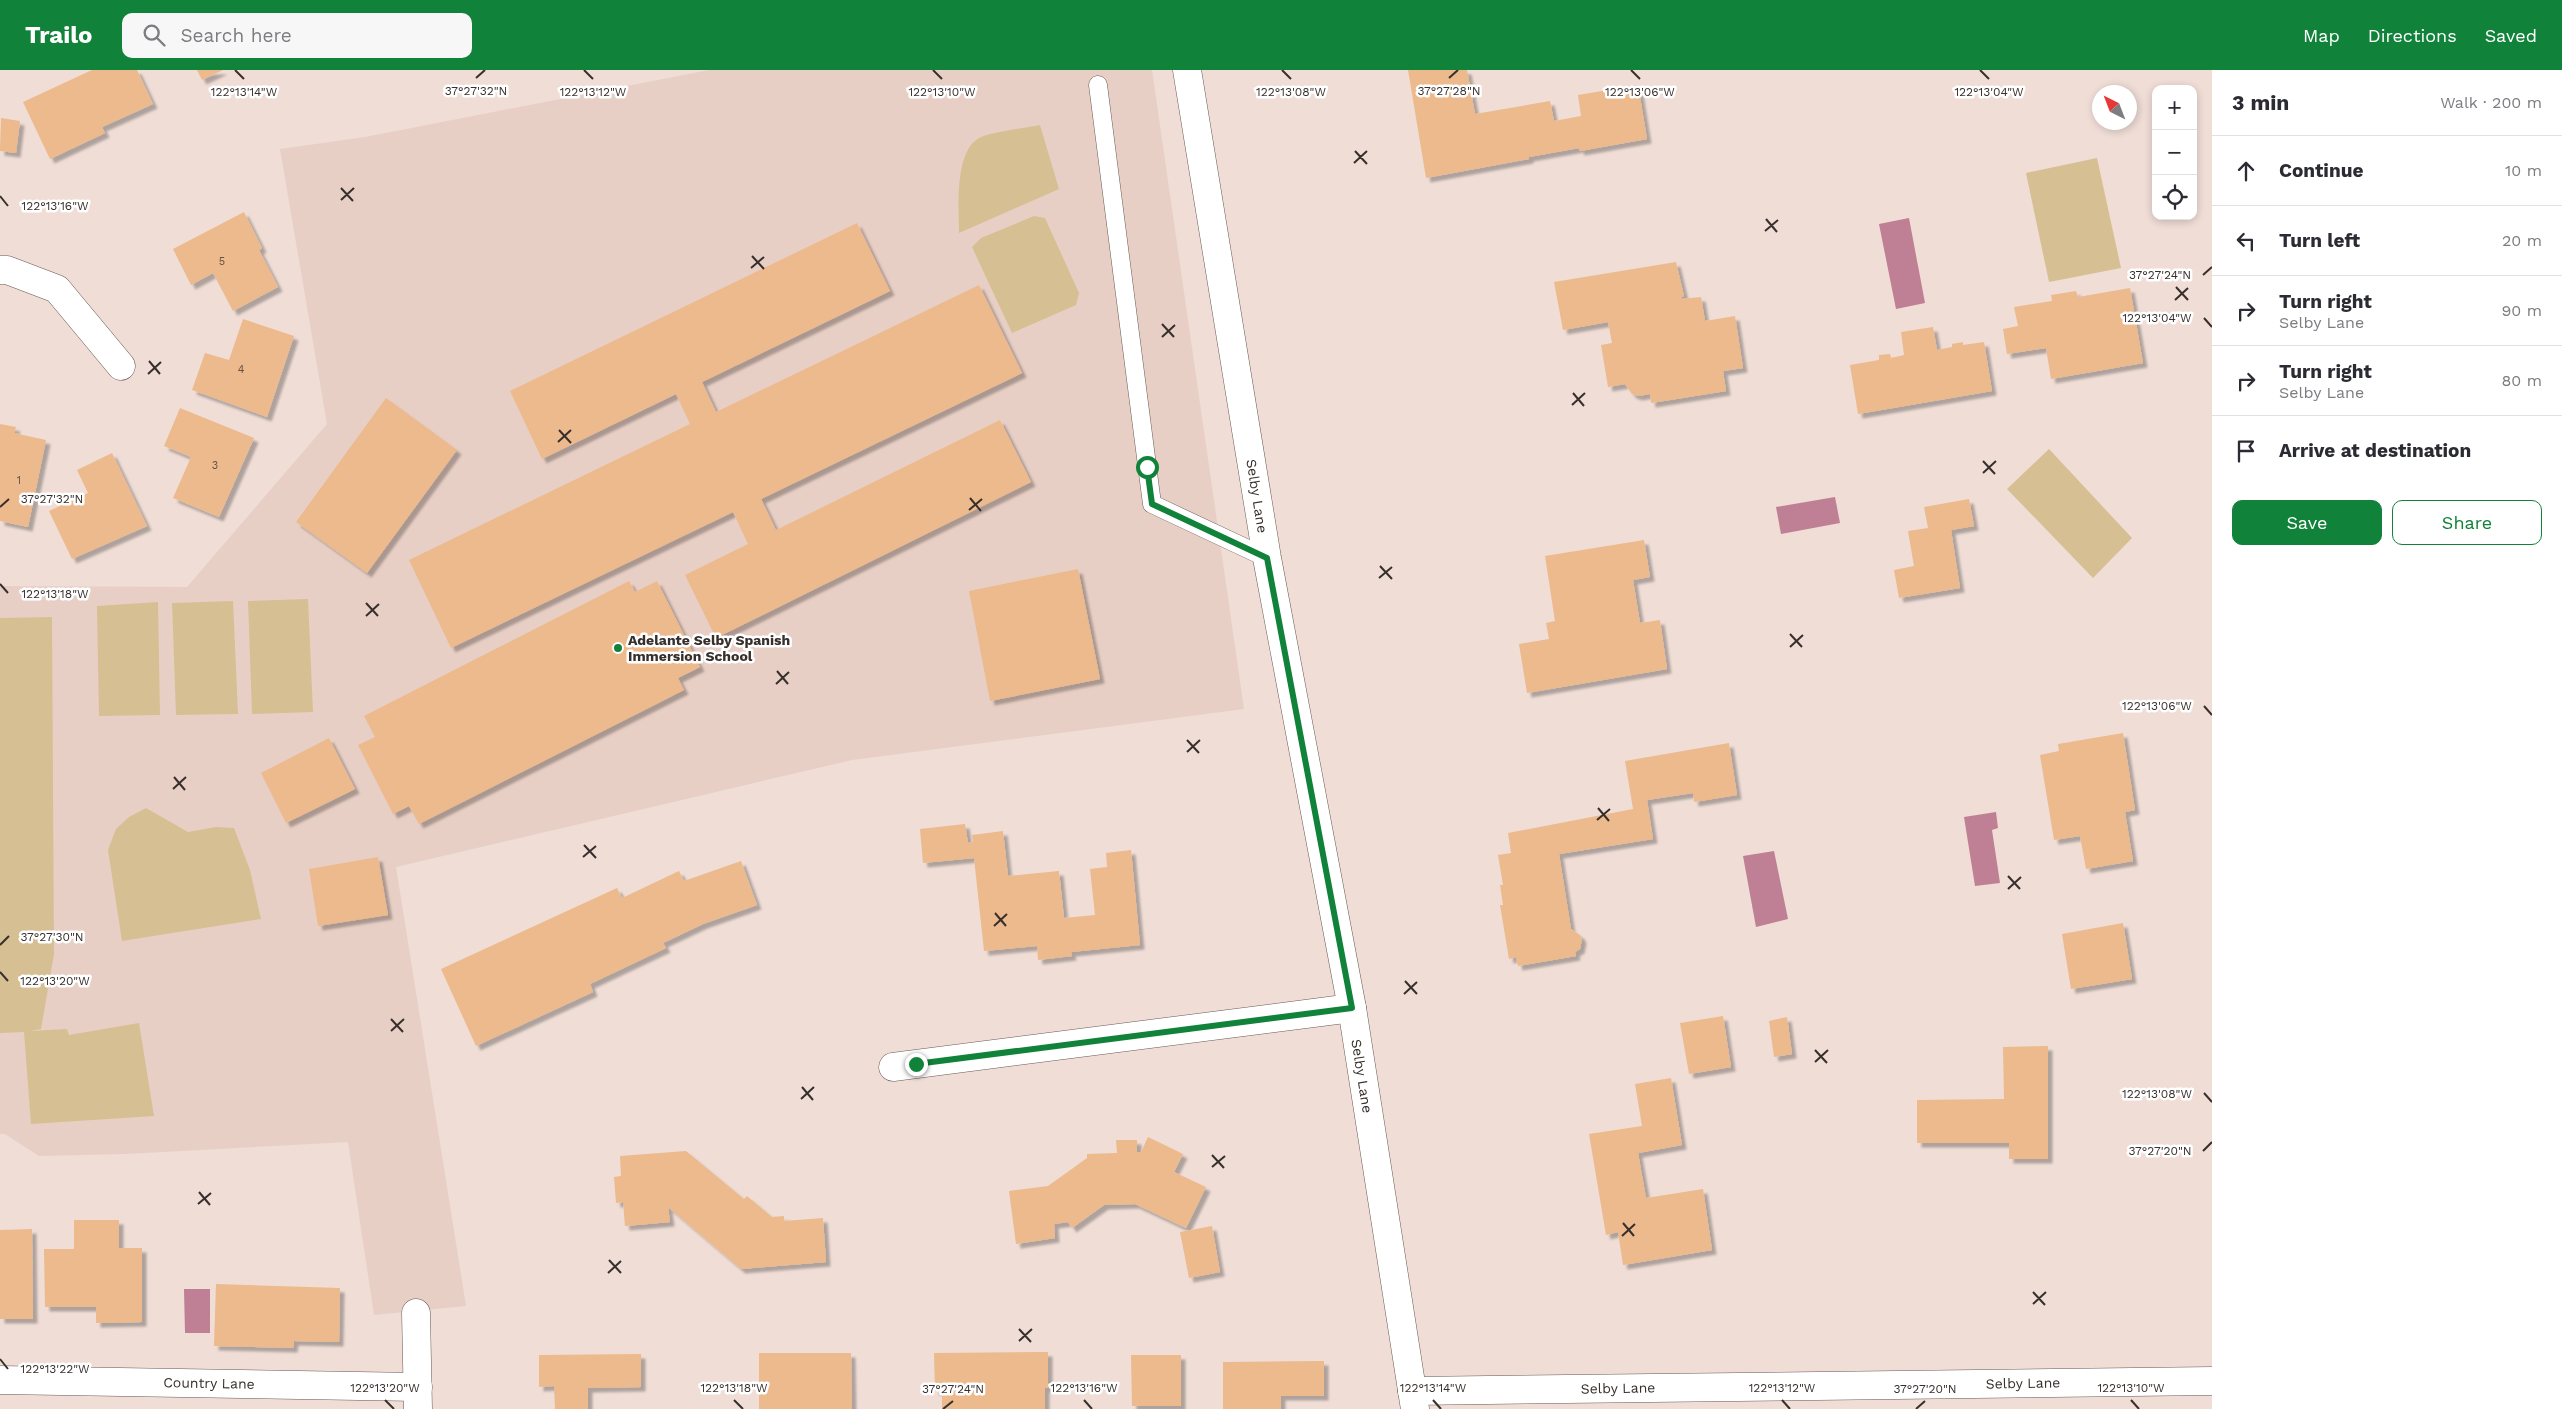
<!DOCTYPE html>
<html lang="en">
<head>
<meta charset="utf-8">
<style>
  :root { --surface:#fff; --page:#f7f7f7; --text:#2b2b33; --muted:#7c7c81; --line:#e1e1e2; --accent:#108239 }
  body { margin:0; font-family:"Work Sans",sans-serif; background:var(--page); color:var(--text) }
  .controls { position:absolute; right:15px; top:15px; display:grid; overflow:hidden; border-radius:10px; box-shadow:0 2px 8px #0003 }
  .controls button { width:45px; height:45px; display:grid; place-items:center; padding:0; border:0; border-bottom:1px solid var(--line); background:var(--surface); color:var(--text); font:25px sans-serif }
  .compass { position:absolute; left:2092px; top:15px; width:45px; height:45px; border-radius:50%; background:var(--surface); box-shadow:0 2px 8px #0003; rotate:318deg }
  .stop { position:absolute; width:15px; height:15px; margin:-11px; border:4px solid #108239; border-radius:50%; background:#fff }
  .stop.end { background:#108239; border-color:#fff; box-shadow:0 1px 5px #0008 }
  .list { margin:0; padding:0; list-style:none }
  h2 { display:flex; justify-content:space-between; align-items:center; height:65px; margin:0; padding:0 20px; font-size:21px }
  h2 small { font-size:16px; font-weight:400; color:var(--muted) }
  .list li { display:grid; grid-template-columns:32px 1fr auto; gap:15px; align-items:center; box-sizing:border-box; height:70px; padding:0 20px; border-top:1px solid var(--line) }
  .list b { display:block; font-size:19px; white-space:nowrap }
  .list p { margin:0; font-size:16px; white-space:nowrap; color:var(--muted) }
  .list em { font-size:16px; font-style:normal; color:var(--muted) }
  .actions { display:flex; gap:10px; padding:15px 20px }
  .actions a { flex:1; padding:11px 0; border:1px solid var(--accent); border-radius:10px; text-align:center; font-size:18px; color:var(--accent) }
  .actions .main { background:var(--accent); color:#fff }
  .icon { flex:none; width:28px; height:28px; fill:none; stroke:currentColor; stroke-width:2; stroke-linecap:round; stroke-linejoin:round }
  .map { position:relative; flex:none; width:2212px; height:1339px; overflow:hidden }
  header { display:flex; align-items:center; gap:30px; box-sizing:border-box; height:70px; padding:0 25px; background:var(--accent); color:#fff }
  header strong { font-size:24px }
  nav { display:flex; gap:28px; margin-inline-start:auto; font-size:18px }
  .search { width:350px; height:45px; background:var(--page); display:flex; align-items:center; gap:12px; box-sizing:border-box; padding:0 18px; border-radius:10px; color:var(--muted); font-size:19px }
  main { display:flex }
  aside { flex:1; background:var(--surface) }
  .map>svg:first-child { display:block }
  .built { fill:#e8cfc5 }
  .green { fill:#d6bf92 }
  .water { fill:#bf7f94 }
  .building { fill:#ecba8d; filter:url(#shadow) }
  .lines { fill:none; stroke-linecap:round; stroke-linejoin:round }
  .lane-casing { stroke:#695a54; stroke-width:19 }
  .street-casing { stroke:#695a54; stroke-width:29 }
  .lane { stroke:#fff; stroke-width:18 }
  .street { stroke:#fff; stroke-width:28 }
  .route { stroke:#108239; stroke-width:6 }
  .ticks { fill:none; stroke:#362f2c; stroke-width:2 }
  .poi-dot { fill:#108239; stroke:#fff; stroke-width:2 }
  .labels { text-anchor:middle; dominant-baseline:central; stroke-width:5; stroke-linejoin:round; paint-order:stroke }
  .number-label { font-size:11px; fill:#645244 }
  .street-label { font-size:14px; fill:#362f2c; stroke:#fff }
  .poi-label { font-size:14px; font-weight:bold; fill:#362f2c; stroke:#fff; text-anchor:start }
  .ticks-label { font-size:12px; text-anchor:middle; fill:#362f2c; stroke:#fff; stroke-width:5; stroke-linejoin:round; paint-order:stroke }
</style>
</head>
<body>
<header>
<strong>Trailo</strong>
<div class="search"><svg class="icon" aria-label="search" viewBox="0 0 24 24"><circle cx="10" cy="10" r="6"/><path d="M15 15l6 6"/></svg>Search here</div>
<nav><a>Map</a><a>Directions</a><a>Saved</a></nav>
</header>
<main>
<div class="map">
<svg width="2212" height="1339" viewBox="0 0 2212 1339">
  <defs>
    <filter id="shadow"><feDropShadow dx="4.5" dy="4.5" stdDeviation="1" flood-color="#0004"/></filter>
  </defs>
  <rect width="100%" height="100%" fill="#efddd6"/>
  <polygon class="built" points="709,0 1152,0 1244,639 852,690 396,797 466,1236 374,1245 348,1072 126,1084 39,1086 5,1064 0,1064 0,516 187,517 327,354 280,79 365,67"/>
  <g class="green">
    <path d="M1040,55L1059,119L959,163C959,139 954,82 979,68C990,62 1025,58 1040,55Z"/>
    <polygon points="2097,88 2121,198 2049,212 2026,103"/>
    <polygon points="1034,146 1045,148 1079,223 1076,235 1012,263 972,177 981,168"/>
    <polygon points="2049,379 2132,468 2093,508 2007,419"/>
    <polygon points="308,529 313,642 252,644 248,531"/>
    <polygon points="233,531 238,644 176,645 172,533"/>
    <polygon points="158,532 160,645 99,646 97,536"/>
    <polygon points="52,547 54,884 41,959 30,961 67,959 69,965 139,953 154,1046 31,1054 24,962 0,963 0,548"/>
    <polygon points="146,738 188,762 216,757 234,758 250,800 261,849 122,871 108,780 116,759 129,747"/>
  </g>
  <g class="water">
    <polygon points="1909,148 1925,233 1896,239 1879,154"/>
    <polygon points="1835,427 1840,453 1781,464 1776,437"/>
    <polygon points="1996,742 1998,758 1992,760 2000,813 1975,816 1964,747"/>
    <polygon points="1774,781 1788,849 1756,857 1743,786"/>
    <polygon points="184,1219 210,1219 210,1263 185,1263"/>
  </g>
  <g class="building">
    <polygon points="92,0 137,0 153,34 102,57 105,63 50,89 23,32"/>
    <polygon points="197,0 223,0 202,10"/>
    <polygon points="1408,0 1467,0 1475,44 1550,31 1554,51 1581,46 1578,25 1638,15 1647,69 1580,81 1579,78 1529,87 1529,89 1426,108"/>
    <polygon points="1,48 20,51 16,83 0,81"/>
    <polygon points="244,142 262,178 259,180 278,217 233,241 213,203 191,215 173,179"/>
    <polygon points="857,153 890,221 702,312 716,342 979,215 1022,303 761,429 776,460 1000,350 1031,412 716,568 685,505 748,474 733,442 451,578 409,490 690,354 676,324 542,389 510,321"/>
    <polygon points="1676,192 1684,226 1681,227 1682,229 1701,227 1705,251 1735,246 1743,298 1723,301 1726,321 1651,333 1650,324 1638,326 1632,324 1625,314 1608,317 1601,275 1612,273 1608,252 1563,260 1554,212"/>
    <polygon points="2130,218 2143,293 2051,309 2046,278 2007,284 2003,259 2018,256 2014,237 2052,231 2051,225 2076,221 2078,227"/>
    <polygon points="243,249 294,266 267,347 192,320 205,283 229,290"/>
    <polygon points="1933,257 1937,280 1952,277 1952,274 1963,272 1963,275 1984,272 1992,321 1858,344 1850,295 1879,290 1879,285 1890,284 1891,288 1904,285 1901,262"/>
    <polygon points="386,328 457,380 367,503 296,452"/>
    <polygon points="180,338 254,368 219,447 173,428 191,387 164,376"/>
    <polygon points="0,354 16,357 14,363 46,370 28,457 0,451"/>
    <polygon points="112,383 147,456 72,489 49,441 88,423 77,400"/>
    <polygon points="1969,429 1974,456 1951,460 1960,518 1899,528 1894,500 1914,496 1908,461 1928,458 1924,437"/>
    <polygon points="1644,470 1650,507 1633,510 1640,553 1660,550 1667,599 1527,623 1519,574 1549,569 1546,553 1555,551 1545,486"/>
    <polygon points="1078,499 1100,609 990,631 969,521"/>
    <polygon points="629,511 635,522 657,511 700,597 678,608 684,620 419,754 409,736 393,744 358,675 375,667 364,646"/>
    <polygon points="2123,663 2135,740 2125,742 2133,791 2086,799 2080,766 2054,770 2040,685 2059,681 2058,674"/>
    <polygon points="329,668 355,719 286,753 261,703"/>
    <polygon points="1729,673 1737,725 1694,732 1693,723 1647,730 1653,769 1559,784 1571,859 1580,865 1582,869 1580,879 1575,882 1576,886 1518,896 1516,887 1509,889 1500,835 1503,835 1500,815 1503,815 1498,785 1511,783 1508,763 1633,739 1625,691"/>
    <polygon points="965,754 968,773 973,772 972,765 1003,761 1008,806 1059,801 1064,848 1095,845 1090,799 1107,797 1106,783 1131,780 1140,875 1071,882 1072,886 1038,890 1037,876 984,881 974,788 923,793 920,759"/>
    <polygon points="378,787 388,845 318,856 309,799"/>
    <polygon points="741,791 757,835 703,854 663,873 666,878 590,914 593,922 476,976 441,899 617,818 622,828 679,801 684,811"/>
    <polygon points="2123,853 2132,909 2071,919 2062,864"/>
    <polygon points="1723,946 1731,997 1689,1004 1680,953"/>
    <polygon points="1787,947 1792,984 1774,987 1769,951"/>
    <polygon points="2048,976 2048,1089 2009,1089 2009,1073 1917,1073 1917,1030 2004,1029 2003,977"/>
    <polygon points="1671,1008 1682,1075 1638,1083 1646,1128 1703,1119 1712,1180 1623,1195 1618,1162 1606,1165 1589,1064 1642,1056 1635,1014"/>
    <polygon points="1148,1067 1183,1084 1174,1102 1206,1117 1186,1158 1135,1134 1104,1135 1072,1158 1068,1152 1054,1154 1055,1168 1016,1174 1009,1121 1048,1116 1087,1088 1087,1084 1117,1083 1116,1070 1137,1070 1137,1082 1141,1082"/>
    <polygon points="686,1081 744,1129 747,1126 772,1147 784,1146 784,1151 823,1148 826,1192 741,1199 668,1137 670,1152 625,1156 623,1132 616,1133 614,1107 621,1106 620,1086"/>
    <polygon points="74,1150 119,1150 119,1178 142,1178 142,1252 96,1253 96,1237 45,1237 44,1179 74,1179"/>
    <polygon points="1212,1156 1220,1202 1189,1208 1180,1162"/>
    <polygon points="32,1159 33,1249 0,1249 0,1160"/>
    <polygon points="216,1214 340,1218 339,1272 294,1271 293,1278 214,1276"/>
    <polygon points="1048,1282 1048,1318 1045,1318 1045,1339 942,1339 942,1321 935,1321 934,1283"/>
    <polygon points="759,1283 851,1283 852,1339 759,1339"/>
    <polygon points="641,1284 641,1317 588,1318 588,1339 555,1339 554,1316 539,1317 539,1285"/>
    <polygon points="1131,1285 1181,1285 1181,1336 1132,1336"/>
    <polygon points="1324,1291 1324,1326 1281,1326 1281,1339 1223,1339 1223,1292"/>
  </g>
  <g class="lines">
    <defs>
      <polyline id="lane" points="1098,15 1152,434 1267,488"/>
      <g id="street">
        <polyline points="1187,0 1267,488 1352,938 1415,1339"/>
        <polyline points="0,200 7,200 57,219 121,296"/>
        <polyline points="893,997 1352,938"/>
        <polyline points="416,1243 418,1339"/>
        <polyline points="0,1310 418,1317"/>
        <polyline points="1412,1321 2212,1311"/>
      </g>
    </defs>
    <use href="#lane" class="lane-casing"/>
    <use href="#street" class="street-casing"/>
    <use href="#lane" class="lane"/>
    <use href="#street" class="street"/>
  </g>
  <g class="lines">
    <polyline class="route" points="916,994 1352,938 1267,488 1152,434 1147,397"/>
  </g>
  <path class="ticks" d="M235,0L244,9M584,0L593,9M933,0L942,9M1282,0L1291,9M1631,0L1640,9M1980,0L1989,9M476,8L485,0M1449,8L1458,0M1355,81L1367,94M1354,93L1367,81M341,118L353,131M0,126L8,136M341,130L354,118M1766,149L1777,162M1765,161L1778,150M752,186L764,199M751,198L764,187M2203,205L2212,197M2176,217L2188,230M2175,230L2188,218M2204,248L2212,257M1162,254L1174,267M1162,267L1175,255M149,291L160,304M148,304L161,292M1573,323L1584,336M1572,335L1585,323M559,360L571,373M558,372L571,360M1983,391L1995,404M1983,403L1996,391M970,428L981,441M0,437L9,429M969,440L982,429M1380,496L1392,509M1379,508L1392,497M0,514L8,523M366,533L378,546M366,546L379,534M1790,564L1802,577M1790,577L1803,565M777,601L788,614M776,614L789,602M2204,636L2212,645M1187,670L1199,683M1187,682L1200,670M174,707L185,720M173,719L186,707M1598,738L1609,751M1597,750L1610,739M584,775L596,788M583,787L596,776M2008,806L2020,819M2008,819L2021,807M995,843L1006,856M994,856L1007,844M0,875L9,866M0,902L8,911M1405,911L1417,924M1404,924L1417,912M391,949L403,962M391,961L404,949M1815,980L1827,993M1815,992L1828,980M802,1017L813,1030M2204,1023L2212,1032M801,1029L814,1017M2203,1081L2212,1072M1212,1085L1224,1098M1212,1097L1225,1086M199,1122L210,1135M198,1134L211,1123M1623,1153L1634,1166M1622,1166L1635,1154M609,1190L621,1203M608,1203L621,1191M2033,1222L2045,1235M2033,1234L2046,1222M1019,1259L1031,1272M1019,1271L1032,1259M0,1289L8,1299M385,1330L394,1339M734,1330L743,1339M1084,1330L1092,1339M1433,1330L1441,1339M1782,1330L1790,1339M2131,1330L2139,1339M943,1339L953,1331M1916,1339L1925,1331"/>
  <circle class="poi-dot" cx="618" cy="578" r="5"/>
  <g class="labels">
    <g class="number-label">
      <text x="222" y="191">5</text>
      <text x="241" y="299">4</text>
      <text x="215" y="395">3</text>
      <text x="19" y="410">1</text>
    </g>
    <g class="street-label">
      <text transform="translate(1257 426) rotate(81)">Selby Lane</text>
      <text transform="translate(1362 1006) rotate(81)">Selby Lane</text>
      <text transform="translate(209 1313) rotate(1)">Country Lane</text>
      <text transform="translate(2023 1313) rotate(-1)">Selby Lane</text>
      <text transform="translate(1618 1318) rotate(-1)">Selby Lane</text>
    </g>
    <g class="poi-label">
      <text x="628" y="570">Adelante Selby Spanish<tspan x="628" dy="16">Immersion School</tspan></text>
    </g>
  </g>
  <g class="ticks-label">
    <text x="476" y="25">37°27'32"N</text>
    <text x="1449" y="25">37°27'28"N</text>
    <text x="244" y="26">122°13'14"W</text>
    <text x="593" y="26">122°13'12"W</text>
    <text x="942" y="26">122°13'10"W</text>
    <text x="1291" y="26">122°13'08"W</text>
    <text x="1640" y="26">122°13'06"W</text>
    <text x="1989" y="26">122°13'04"W</text>
    <text x="55" y="140">122°13'16"W</text>
    <text x="2160" y="209">37°27'24"N</text>
    <text x="2157" y="252">122°13'04"W</text>
    <text x="52" y="433">37°27'32"N</text>
    <text x="55" y="528">122°13'18"W</text>
    <text x="2157" y="640">122°13'06"W</text>
    <text x="52" y="871">37°27'30"N</text>
    <text x="55" y="915">122°13'20"W</text>
    <text x="2157" y="1028">122°13'08"W</text>
    <text x="2160" y="1085">37°27'20"N</text>
    <text x="55" y="1303">122°13'22"W</text>
    <text x="385" y="1322">122°13'20"W</text>
    <text x="734" y="1322">122°13'18"W</text>
    <text x="1084" y="1322">122°13'16"W</text>
    <text x="1433" y="1322">122°13'14"W</text>
    <text x="1782" y="1322">122°13'12"W</text>
    <text x="2131" y="1322">122°13'10"W</text>
    <text x="953" y="1323">37°27'24"N</text>
    <text x="1925" y="1323">37°27'20"N</text>
  </g>
</svg>
<div class="controls">
<button>+</button>
<button>−</button>
<button><svg class="icon" aria-label="locate" viewBox="0 0 24 24"><circle cx="12" cy="12" r="6"/><path d="M12 2v4M12 18v4M2 12h4M18 12h4"/></svg></button>
</div>
<svg class="compass" viewBox="-18 -18 36 36"><path d="M0-13l5 13h-10z" fill="#e53935"/><path d="M0 13l5-13h-10z" fill="#7c7c81"/></svg>
<div class="stop" style="left:1147px;top:397px"></div>
<div class="stop end" style="left:916px;top:994px"></div>
</div>
<aside>
<h2>3 min<small>Walk · 200 m</small></h2>
<ul class="list">
<li><svg class="icon" aria-label="ahead" viewBox="0 0 24 24"><path d="M12 20V5M6 11l6-6 6 6"/></svg><div><b>Continue</b></div><em>10 m</em></li>
<li><svg class="icon" aria-label="left" viewBox="0 0 24 24"><path d="M17 20v-9H6M10 6l-5 5 5 5"/></svg><div><b>Turn left</b></div><em>20 m</em></li>
<li><svg class="icon" aria-label="right" viewBox="0 0 24 24"><path d="M7 20v-9h11M14 6l5 5-5 5"/></svg><div><b>Turn right</b><p>Selby Lane</p></div><em>90 m</em></li>
<li><svg class="icon" aria-label="right" viewBox="0 0 24 24"><path d="M7 20v-9h11M14 6l5 5-5 5"/></svg><div><b>Turn right</b><p>Selby Lane</p></div><em>80 m</em></li>
<li><svg class="icon" aria-label="arrive" viewBox="0 0 24 24"><path d="M6 21V4h12l-3 4 3 4H6"/></svg><div><b>Arrive at destination</b></div></li>
</ul>
<div class="actions"><a class="main">Save</a><a>Share</a></div>
</aside>
</main>
</body>
</html>
